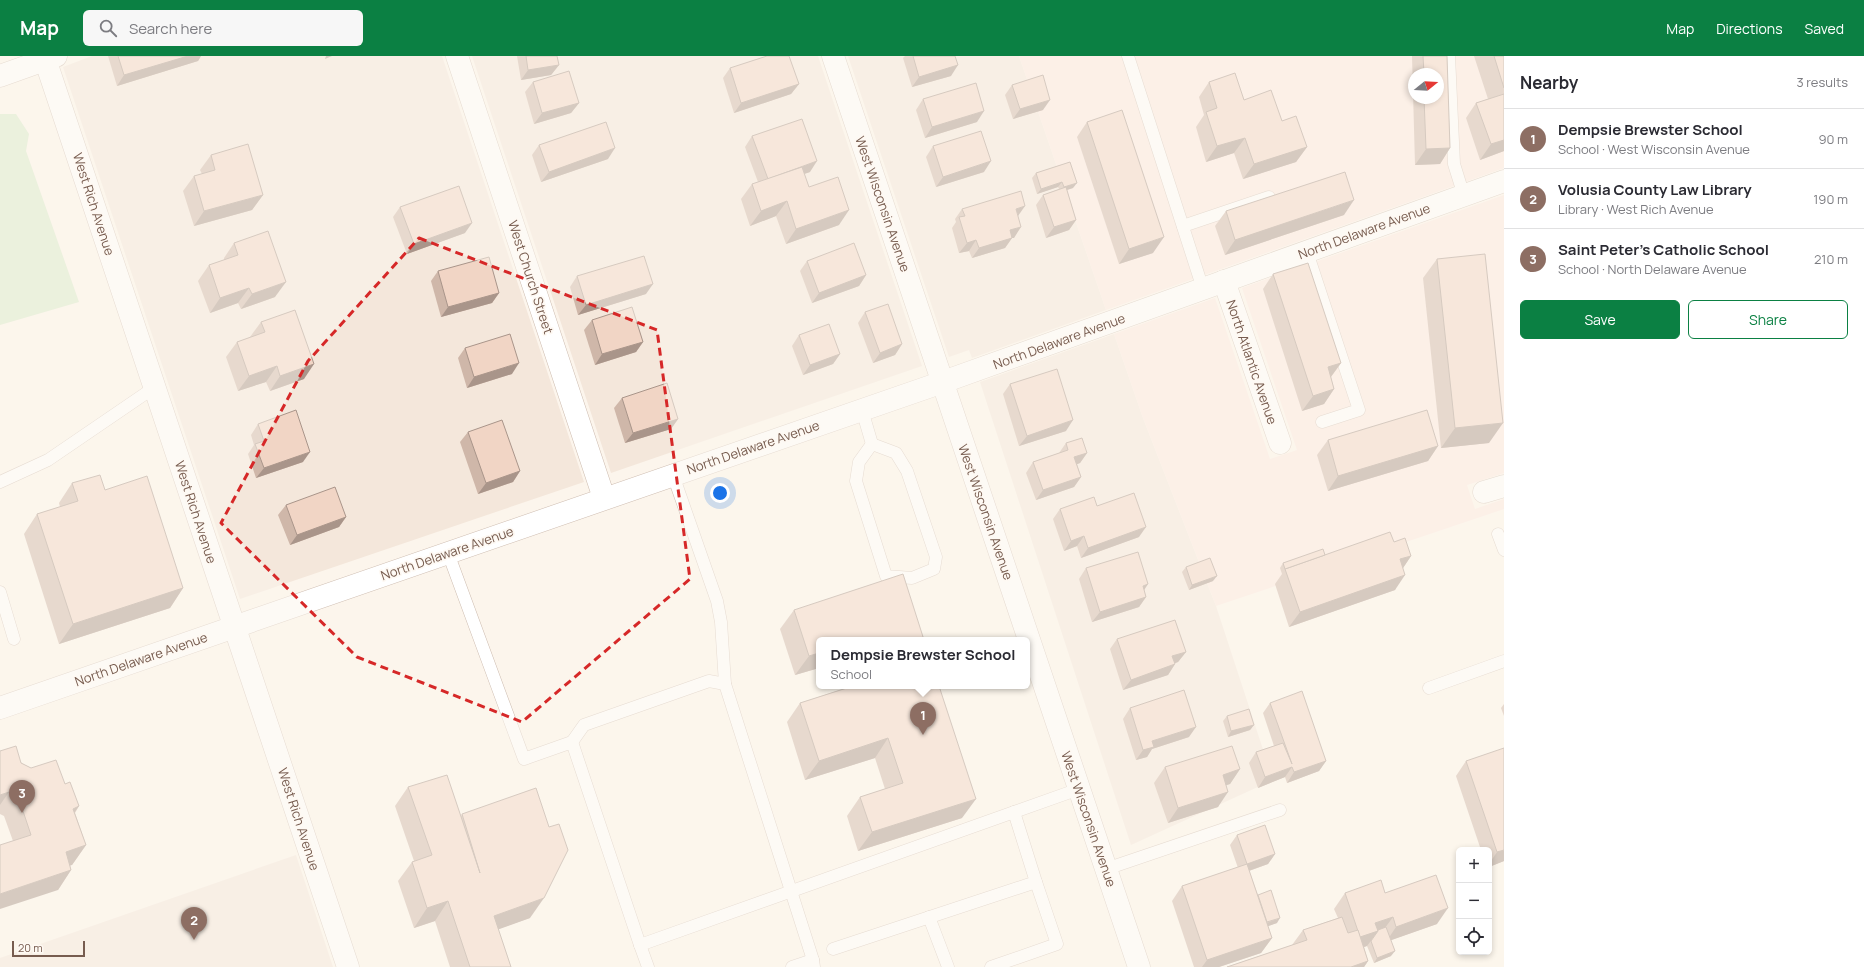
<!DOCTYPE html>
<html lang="en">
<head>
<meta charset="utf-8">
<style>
  :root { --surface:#fff; --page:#f7f7f7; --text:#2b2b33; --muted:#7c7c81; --line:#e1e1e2; --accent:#0b8043 }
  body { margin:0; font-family:Manrope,sans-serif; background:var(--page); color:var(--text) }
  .controls { position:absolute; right:12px; bottom:12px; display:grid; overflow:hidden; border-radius:6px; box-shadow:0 2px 6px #0003 }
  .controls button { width:36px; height:36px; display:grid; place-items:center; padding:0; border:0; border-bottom:1px solid var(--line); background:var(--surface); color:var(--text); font:20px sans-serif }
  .compass { position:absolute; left:1408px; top:12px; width:36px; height:36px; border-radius:50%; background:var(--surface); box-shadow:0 2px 6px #0003; rotate:72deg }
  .scale { position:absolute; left:12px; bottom:10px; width:73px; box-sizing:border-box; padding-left:4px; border:2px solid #775c4f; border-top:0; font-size:11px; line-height:14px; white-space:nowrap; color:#775c4f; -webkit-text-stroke:3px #fef9f3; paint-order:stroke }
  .you { position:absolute; left:720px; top:437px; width:14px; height:14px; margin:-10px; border:3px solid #fff; border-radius:50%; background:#1a73e8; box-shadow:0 0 0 6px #1a73e833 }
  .badge { display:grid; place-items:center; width:26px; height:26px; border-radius:50%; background:var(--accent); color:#fff; font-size:13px; font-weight:700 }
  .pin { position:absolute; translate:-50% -33px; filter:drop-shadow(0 1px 2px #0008) }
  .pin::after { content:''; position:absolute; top:21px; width:14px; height:12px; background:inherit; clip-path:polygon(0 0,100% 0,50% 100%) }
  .popup { position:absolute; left:816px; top:581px; width:214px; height:52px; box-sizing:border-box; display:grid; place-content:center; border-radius:6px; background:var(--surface); filter:drop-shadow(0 1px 3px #0005); font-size:13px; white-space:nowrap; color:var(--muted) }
  .popup b { font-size:15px; color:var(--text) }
  .popup::after { content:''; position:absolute; left:50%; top:100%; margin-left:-8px; border:8px solid transparent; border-top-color:var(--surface) }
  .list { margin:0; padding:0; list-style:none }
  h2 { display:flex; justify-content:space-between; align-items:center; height:52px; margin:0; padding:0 16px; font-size:17px }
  h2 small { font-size:13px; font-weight:400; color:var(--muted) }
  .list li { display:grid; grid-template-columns:26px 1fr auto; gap:12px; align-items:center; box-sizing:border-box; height:60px; padding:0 16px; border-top:1px solid var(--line) }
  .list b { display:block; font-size:15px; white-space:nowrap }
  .list p { margin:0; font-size:13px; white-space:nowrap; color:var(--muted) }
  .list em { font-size:13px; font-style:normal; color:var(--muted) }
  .actions { display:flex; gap:8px; padding:12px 16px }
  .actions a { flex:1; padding:9px 0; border:1px solid var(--accent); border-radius:6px; text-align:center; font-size:14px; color:var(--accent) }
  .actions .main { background:var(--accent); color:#fff }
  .icon { flex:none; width:22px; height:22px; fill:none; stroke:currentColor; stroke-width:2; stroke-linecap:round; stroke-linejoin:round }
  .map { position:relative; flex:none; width:1504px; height:911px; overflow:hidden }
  header { display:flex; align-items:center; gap:24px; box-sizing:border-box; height:56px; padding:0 20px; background:var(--accent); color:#fff }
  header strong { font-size:19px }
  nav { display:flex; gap:22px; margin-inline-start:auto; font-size:14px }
  .search { width:280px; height:36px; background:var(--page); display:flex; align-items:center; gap:10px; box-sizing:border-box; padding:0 14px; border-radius:6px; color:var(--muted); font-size:15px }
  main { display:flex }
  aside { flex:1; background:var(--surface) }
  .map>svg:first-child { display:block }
  .residential { fill:#f4e7db }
  .commercial { fill:#fce8e1; fill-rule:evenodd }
  .pitch { fill:#d8eaca }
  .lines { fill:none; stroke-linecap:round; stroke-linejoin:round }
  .service-casing { stroke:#cebdb1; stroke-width:13 }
  .minor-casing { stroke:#cebdb1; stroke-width:23 }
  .tertiary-casing { stroke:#cebdb1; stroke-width:23 }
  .service { stroke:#fff; stroke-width:12 }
  .minor { stroke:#fff; stroke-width:22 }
  .tertiary { stroke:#fff; stroke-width:22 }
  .wall { fill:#cfb7a9; fill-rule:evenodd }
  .shaded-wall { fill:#a9958a }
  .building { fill:#f1d5c5; stroke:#a9958a }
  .marked { fill:none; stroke:#d62828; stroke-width:3; stroke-dasharray:8 5; stroke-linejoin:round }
  .labels { text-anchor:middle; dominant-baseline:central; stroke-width:3.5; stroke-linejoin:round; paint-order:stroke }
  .street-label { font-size:13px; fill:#775c4f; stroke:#fef9f3 }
</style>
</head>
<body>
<header>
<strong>Map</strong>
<div class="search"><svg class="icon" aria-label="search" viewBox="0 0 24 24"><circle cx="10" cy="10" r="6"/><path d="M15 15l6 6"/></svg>Search here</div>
<nav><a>Map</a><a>Directions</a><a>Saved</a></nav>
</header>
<main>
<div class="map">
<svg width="1504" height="911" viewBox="0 0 1504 911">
  <rect width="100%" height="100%" fill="#fcf5ec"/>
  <g class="residential">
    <polygon points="92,0 442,0 584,426 240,543 63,11"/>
    <polygon points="472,0 818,0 922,310 611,417"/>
    <polygon points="848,0 1019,0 1106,254 972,302 969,294 949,301"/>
    <polygon points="1114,278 1143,362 1216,550 1273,724 1131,789 980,326"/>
    <polygon points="296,799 333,911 0,911 0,902"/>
  </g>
  <g class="commercial">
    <path d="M1019,0H1504V112L1106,254ZM1414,18H1438V42H1414Z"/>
    <polygon points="1504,139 1504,417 1467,429 1475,453 1504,443 1504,453 1216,550 1143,362 1114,278 1215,242 1270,403 1297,394 1242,232"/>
  </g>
  <polygon class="pitch" points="0,58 16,58 29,78 26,95 79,246 0,269"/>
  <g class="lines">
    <defs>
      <g id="service">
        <polyline points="1128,0 1203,233"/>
        <polyline points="1449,0 1454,108 1464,140"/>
        <polyline points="1183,170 1269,141"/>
        <polyline points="1307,196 1359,354 1322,366"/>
        <polyline points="862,354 872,388"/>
        <polygon points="872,388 896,397 907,415 936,501 934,513 912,522 886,520 856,425 859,406"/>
        <polyline points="673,419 717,545 721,566 725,628"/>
        <polyline points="0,426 48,404 155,331"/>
        <polyline points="1498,478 1504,494"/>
        <polyline points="448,497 524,703 572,686 640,889 1079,733"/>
        <polyline points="0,536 14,583"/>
        <polyline points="1429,632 1504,605"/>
        <polyline points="572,686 584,669 709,625 725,628 813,904 814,911"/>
        <polyline points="1106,813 1280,754"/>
        <polyline points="929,861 948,911"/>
        <polyline points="640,889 648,911"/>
        <polyline points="833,893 1036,826 1014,756"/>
        <polyline points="792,911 813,904"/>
        <polyline points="991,911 1057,888 1036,826"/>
      </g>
      <g id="minor">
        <polyline points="44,0 348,911"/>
        <polyline points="457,0 604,442"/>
        <polyline points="1224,225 1280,387"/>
        <polyline points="1484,436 1504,430"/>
        <polyline points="0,652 943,326 1504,125"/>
      </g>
      <g id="tertiary">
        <polyline points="833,0 1139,911"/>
        <polyline points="0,20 56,0"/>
      </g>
    </defs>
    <use href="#service" class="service-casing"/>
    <use href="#minor" class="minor-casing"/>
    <use href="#tertiary" class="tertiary-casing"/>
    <use href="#service" class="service"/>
    <use href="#minor" class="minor"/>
    <use href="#tertiary" class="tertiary"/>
  </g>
  <g class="wall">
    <polygon points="108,0 201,0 198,5 117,30"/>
    <polygon points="517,0 559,0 557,0 559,9 551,19 521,24"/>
    <polygon points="905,0 955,0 951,20 912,31 903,2"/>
    <path d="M1412,0H1447L1450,92L1440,108L1415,109ZM1414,18H1438V42H1414Z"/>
    <polygon points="1474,0 1504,0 1504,95 1480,104 1466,62 1476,47 1488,43"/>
    <polygon points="730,12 799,28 791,38 734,57 723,22"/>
    <polygon points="533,26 579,47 571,57 534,68 525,36"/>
    <polygon points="1209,26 1244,44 1282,65 1307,91 1296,106 1243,123 1234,97 1206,106 1196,71 1204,59 1199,41"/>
    <polygon points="1012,29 1043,54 1013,63 1005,39"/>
    <polygon points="923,43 977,66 925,82 916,54"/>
    <polygon points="1087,66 1153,197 1119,208 1077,81"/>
    <polygon points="752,80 810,116 804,118 809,131 839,169 786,188 776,160 750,170 741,143 752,128 758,126 745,91"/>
    <polygon points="539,89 608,103 541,126 532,99"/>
    <polygon points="933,90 984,116 936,131 926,101"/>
    <polygon points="211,99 263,139 252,154 194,170 183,135 194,120 202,118 200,114"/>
    <polygon points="1070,106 1073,132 1067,134 1076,164 1069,174 1046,182 1036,149 1043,139 1059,133 1058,131 1037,138 1032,122 1036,117"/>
    <polygon points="400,151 465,177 407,198 393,161"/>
    <polygon points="962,153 1018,160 1014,182 1012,182 1005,192 972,202 969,195 959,197 952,172 956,166 955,163"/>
    <polygon points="1226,155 1344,159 1225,199 1215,170"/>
    <polygon points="234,187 275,241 241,253 238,247 210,257 198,225 209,209 224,204 224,202"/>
    <polygon points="1437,203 1489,387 1441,392 1423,222"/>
    <polygon points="807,205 866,219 859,230 812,247 800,215"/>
    <polygon points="438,215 499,237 492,247 441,261 431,225"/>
    <polygon points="1273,218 1341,307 1331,321 1334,333 1324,348 1302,355 1263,233"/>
    <polygon points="577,220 646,238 578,259 570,231"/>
    <polygon points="865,256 902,288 895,299 873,307 858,267"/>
    <polygon points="592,264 643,286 636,296 595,309 584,274"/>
    <polygon points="261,266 304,323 270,335 266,326 238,335 226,301 237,286 251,281 250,281"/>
    <polygon points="799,279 840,298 833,308 803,319 792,290"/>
    <polygon points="465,292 512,318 467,332 458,302"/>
    <polygon points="1010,328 1066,375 1019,390 1003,338"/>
    <polygon points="622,342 678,363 671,373 625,387 614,352"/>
    <polygon points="258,368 303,406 256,422 248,398 254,389 251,379"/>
    <polygon points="468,376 520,415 513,426 478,438 460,386"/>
    <polygon points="1328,384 1438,390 1428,405 1328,435 1317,399"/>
    <polygon points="1066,387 1087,397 1080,407 1077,408 1081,421 1074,431 1036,444 1026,417 1033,406 1059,397"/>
    <polygon points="72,427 105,434 183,532 170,552 59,588 24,478 37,458 60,451 59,447"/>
    <polygon points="286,449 346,461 339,471 290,489 278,459"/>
    <polygon points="1097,450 1139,481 1081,502 1077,490 1064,495 1053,463 1060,453"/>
    <polygon points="1394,486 1411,500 1403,512 1395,534 1289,571 1275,528 1282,518 1280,512 1283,507"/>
    <polygon points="1186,511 1213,525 1189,534 1182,516"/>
    <polygon points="1086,512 1144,534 1146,541 1139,551 1092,566 1079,523"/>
    <polygon points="794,554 819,584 819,612 795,619 780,573"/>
    <polygon points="1117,583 1186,596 1178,606 1175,607 1175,608 1168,619 1123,634 1110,593"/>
    <polygon points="846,630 939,630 962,762 858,795 847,760 860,741 885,733 875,702 805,724 787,666 800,647 846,632"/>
    <polygon points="1270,647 1326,705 1319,715 1287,727 1285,721 1258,732 1249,707 1256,696 1274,690 1263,657"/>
    <polygon points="1504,648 1504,660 1501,652"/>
    <polygon points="1130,652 1189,681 1152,693 1147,701 1136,704 1123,663"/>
    <polygon points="1227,660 1254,669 1250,674 1228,681 1223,665"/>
    <polygon points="0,695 31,712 65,728 79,750 75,757 86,789 72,809 70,809 71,814 58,834 13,785 4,760 0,758"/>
    <polygon points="1466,705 1504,805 1489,811 1489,794 1481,794 1456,720"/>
    <polygon points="1165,711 1240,713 1230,728 1226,729 1218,751 1168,767 1154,727"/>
    <polygon points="408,731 461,760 462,758 530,862 498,873 511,911 450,911 435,865 414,872 398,825 412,806 414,805 395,750"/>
    <polygon points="1237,779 1275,798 1268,808 1249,815 1258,839 1277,867 1268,870 1272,882 1261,897 1219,911 1194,911 1172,845 1182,830 1238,812 1230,789"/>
    <polygon points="1345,837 1385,837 1437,868 1391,884 1391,900 1374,907 1367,890 1364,891 1368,905 1364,911 1227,911 1292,889 1303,874 1338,862 1334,853"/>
  </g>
  <g class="shaded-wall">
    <polygon points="188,0 201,0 198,5 117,30 124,19"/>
    <polygon points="326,0 332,0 325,3"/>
    <polygon points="559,9 551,19 521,24 528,14"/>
    <polygon points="958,9 951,20 912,31 919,21"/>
    <polygon points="799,28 791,38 734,57 741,47"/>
    <polygon points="1050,44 1043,54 1013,63 1020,53"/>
    <polygon points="579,47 571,57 534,68 542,57"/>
    <polygon points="984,55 977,66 925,82 932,71"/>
    <polygon points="1245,82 1234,97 1206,106 1217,90"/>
    <polygon points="1504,84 1504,95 1480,104 1491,88"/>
    <polygon points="1307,91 1296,106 1243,123 1254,108"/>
    <polygon points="615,92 608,103 541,126 549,116"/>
    <polygon points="1450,92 1440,108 1415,109 1426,93"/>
    <polygon points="817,105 810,116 760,133 768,123"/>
    <polygon points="991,105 984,116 936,131 943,121"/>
    <polygon points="1062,126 1058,131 1037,138 1041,133"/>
    <polygon points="1077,127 1073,132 1060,136 1064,131"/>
    <polygon points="263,139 252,154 194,170 204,155"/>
    <polygon points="1354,144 1344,159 1225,199 1235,184"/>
    <polygon points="787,145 776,160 750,170 761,155"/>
    <polygon points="1025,150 1018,160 1016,153"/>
    <polygon points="849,154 839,169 786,188 796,173"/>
    <polygon points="1076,164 1069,174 1046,182 1054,171"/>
    <polygon points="472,167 465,177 407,198 414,188"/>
    <polygon points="1021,171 1014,182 1012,182 1005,192 972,202 979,192 1010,174"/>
    <polygon points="1164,181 1153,197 1119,208 1129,193"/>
    <polygon points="976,184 969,195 959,197 967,187"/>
    <polygon points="866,219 859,230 812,247 819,237"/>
    <polygon points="286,226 275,241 241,253 252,238"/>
    <polygon points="653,228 646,238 578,259 586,249"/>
    <polygon points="249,232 238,247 210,257 220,242"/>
    <polygon points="499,237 492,247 441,261 448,251"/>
    <polygon points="643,286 636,296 595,309 602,298"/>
    <polygon points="902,288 895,299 873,307 880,297"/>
    <polygon points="840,298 833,308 803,319 810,309"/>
    <polygon points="519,307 512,318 467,332 474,321"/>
    <polygon points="1341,307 1330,322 1328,311"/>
    <polygon points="314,308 304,323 270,335 280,320"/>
    <polygon points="277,310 266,326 238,335 249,320"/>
    <polygon points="1334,333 1324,348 1302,355 1313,340"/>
    <polygon points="678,363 671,373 625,387 633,377"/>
    <polygon points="1073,364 1066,375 1019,390 1027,380"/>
    <polygon points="1503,367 1489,387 1441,392 1455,372"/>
    <polygon points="1438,390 1428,405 1328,435 1338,420"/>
    <polygon points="310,396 303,406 256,422 264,412"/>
    <polygon points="1087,397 1080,407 1067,412 1074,401"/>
    <polygon points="520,415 513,426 478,438 486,427"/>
    <polygon points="1081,421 1074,431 1036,444 1043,434"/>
    <polygon points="346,461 339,471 290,489 297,479"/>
    <polygon points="1146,471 1139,481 1081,502 1088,492"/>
    <polygon points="1084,480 1077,490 1064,495 1071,485"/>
    <polygon points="1411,500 1401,515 1400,503"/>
    <polygon points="1405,519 1395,534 1289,571 1300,556"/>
    <polygon points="1217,520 1213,525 1189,534 1192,529"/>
    <polygon points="1148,528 1141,539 1143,530"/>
    <polygon points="183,532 170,552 59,588 73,568"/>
    <polygon points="1146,541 1139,551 1092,566 1100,556"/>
    <polygon points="1186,596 1178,606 1165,611 1172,600"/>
    <polygon points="819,597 819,612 795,619 809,600"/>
    <polygon points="1175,608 1168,619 1123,634 1131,624"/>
    <polygon points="1254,669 1250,674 1228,681 1231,675"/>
    <polygon points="1196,671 1189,681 1152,693 1147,701 1136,704 1143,694 1152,685"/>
    <polygon points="888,682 875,702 805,724 819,705"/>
    <polygon points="1326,705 1319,715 1287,727 1294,716"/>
    <polygon points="1292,711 1285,721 1258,732 1265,721"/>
    <polygon points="1240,713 1230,728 1212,734 1223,719"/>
    <polygon points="9,736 0,749 0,739"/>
    <polygon points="1228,736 1218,751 1168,767 1178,752"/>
    <polygon points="976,743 962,762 858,795 872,776"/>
    <polygon points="79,750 65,770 73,753"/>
    <polygon points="86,789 72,809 53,815 66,796"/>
    <polygon points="1504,794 1504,805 1489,811 1489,808 1497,796"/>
    <polygon points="1275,798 1268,808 1240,818 1247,808"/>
    <polygon points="71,814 58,834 0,853 0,838"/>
    <polygon points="544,842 530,862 480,880 494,860"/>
    <polygon points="448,845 435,865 414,872 427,852"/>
    <polygon points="1448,852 1437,868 1386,886 1396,871"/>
    <polygon points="1393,861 1382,876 1376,878 1367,890 1349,896 1360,881 1375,867"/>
    <polygon points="1280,862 1277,867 1257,874 1261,869"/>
    <polygon points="1272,882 1261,897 1219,911 1202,911 1207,904"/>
    <polygon points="1395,895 1391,900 1374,907 1377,902"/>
    <polygon points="1368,905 1364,911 1351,911"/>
  </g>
  <g class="building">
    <polygon points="118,0 188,0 124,19"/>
    <polygon points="526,0 557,0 559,9 528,14"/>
    <polygon points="767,0 789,0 799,28 741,47 730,12"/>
    <polygon points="913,0 955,0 958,9 919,21"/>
    <polygon points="1423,0 1447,0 1450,92 1426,93 1424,42 1438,42 1438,18 1424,18"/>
    <polygon points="1494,0 1504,0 1504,32"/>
    <polygon points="569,15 579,47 542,57 533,26"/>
    <polygon points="1235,17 1244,44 1271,34 1282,65 1296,60 1307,91 1254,108 1245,82 1217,90 1206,56 1217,52 1209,26"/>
    <polygon points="1043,19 1050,44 1020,53 1012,29"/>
    <polygon points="976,27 984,55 932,71 923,43"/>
    <polygon points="1504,38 1504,84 1491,88 1476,47"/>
    <polygon points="1122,54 1164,181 1129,193 1087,66"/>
    <polygon points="802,63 817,105 768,123 752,80"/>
    <polygon points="606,66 615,92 549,116 539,89"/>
    <polygon points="981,75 991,105 943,121 933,90"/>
    <polygon points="248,88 263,139 204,155 194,120 215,114 211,99"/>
    <polygon points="1070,106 1077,127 1064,131 1062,126 1041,133 1036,117"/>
    <polygon points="802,111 809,131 838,121 849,154 796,173 787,145 761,155 752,128"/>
    <polygon points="1345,116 1354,144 1235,184 1226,155"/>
    <polygon points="459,130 472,167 414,188 400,151"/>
    <polygon points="1066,131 1076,164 1054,171 1043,139"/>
    <polygon points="1021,135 1025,150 1016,153 1021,171 1010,174 1012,182 979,192 976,184 967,187 959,161 965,160 962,153"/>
    <polygon points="268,175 286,226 252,238 249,232 220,242 209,209 238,199 234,187"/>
    <polygon points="854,187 866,219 819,237 807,205"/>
    <polygon points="1485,198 1503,367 1455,372 1437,203"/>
    <polygon points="644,200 653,228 586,249 577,220"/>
    <polygon points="489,201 499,237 448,251 438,215"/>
    <polygon points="1308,207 1341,307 1328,311 1334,333 1313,340 1273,218"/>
    <polygon points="888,248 902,288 880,297 865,256"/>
    <polygon points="632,251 643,286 602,298 592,264"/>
    <polygon points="295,254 314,308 280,320 277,310 249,320 237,286 265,276 261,266"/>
    <polygon points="829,268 840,298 810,309 799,279"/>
    <polygon points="510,278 519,307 474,321 465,292"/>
    <polygon points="1057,313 1073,364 1027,380 1010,328"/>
    <polygon points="667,327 678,363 633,377 622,342"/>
    <polygon points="296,354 310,396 264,412 255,388 264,385 258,368"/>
    <polygon points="1427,354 1438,390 1338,420 1328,384"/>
    <polygon points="502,364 520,415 486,427 468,376"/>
    <polygon points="1082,382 1087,397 1074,401 1081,421 1043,434 1033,406 1068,394 1066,387"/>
    <polygon points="100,419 105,434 147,420 183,532 73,568 37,458 78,445 72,427"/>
    <polygon points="335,431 346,461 297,479 286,449"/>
    <polygon points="1134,437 1146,471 1088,492 1084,480 1071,485 1060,453 1094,441 1097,450"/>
    <polygon points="1390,476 1394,486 1405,482 1411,500 1400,503 1405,519 1300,556 1285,513"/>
    <polygon points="1323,493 1325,499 1285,513 1283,507"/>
    <polygon points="1138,496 1148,528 1143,530 1146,541 1100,556 1086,512"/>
    <polygon points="1210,502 1217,520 1192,529 1186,511"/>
    <polygon points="903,518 924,584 819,584 819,597 809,600 794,554"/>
    <polygon points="1175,564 1186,596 1172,600 1175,608 1131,624 1117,583"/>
    <polygon points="853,630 939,630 976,743 872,776 860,741 903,727 888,682 819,705 800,647"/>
    <polygon points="1184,634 1196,671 1152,685 1154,691 1143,694 1130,652"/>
    <polygon points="1302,635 1326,705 1294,716 1292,711 1265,721 1256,696 1283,687 1292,708 1270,647"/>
    <polygon points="1249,653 1254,669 1231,675 1227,660"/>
    <polygon points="16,690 21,707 31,712 56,704 65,728 70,726 79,750 73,753 86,789 66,796 71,814 0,838 0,789 31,779 18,740 9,736 0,739 0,695"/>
    <polygon points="1232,690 1240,713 1223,719 1228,736 1178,752 1165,711"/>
    <polygon points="1504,692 1504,794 1497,796 1466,705"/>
    <polygon points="447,719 480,817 462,758 536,732 549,771 559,768 568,794 544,842 494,860 511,911 470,911 448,845 427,852 412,806 432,799 408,731"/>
    <polygon points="1265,769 1275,798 1247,808 1237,779"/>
    <polygon points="1247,808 1272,882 1207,904 1182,830"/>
    <polygon points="1436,819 1448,852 1396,871 1393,861 1375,867 1378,875 1360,881 1345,837 1381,824 1385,837"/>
    <polygon points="1271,834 1280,862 1267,866 1258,839"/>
    <polygon points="1342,861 1348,877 1358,874 1368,905 1351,911 1227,911 1307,884 1303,874"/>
    <polygon points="1386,871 1395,895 1377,902 1371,885 1378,875 1378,874"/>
  </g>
  <path d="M0 0H1504V911H0ZM419,182L657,274L690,523L522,666L357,601L221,467L308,305Z" fill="#fcf5ec" fill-opacity=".55" fill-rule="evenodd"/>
  <path class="marked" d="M419,182L657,274L690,523L522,666L357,601L221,467L308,305Z"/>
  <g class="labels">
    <g class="street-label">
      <text transform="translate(94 148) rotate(72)">West Rich Avenue</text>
      <text transform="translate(883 148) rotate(71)">West Wisconsin Avenue</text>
      <text transform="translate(1364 175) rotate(-20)">North Delaware Avenue</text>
      <text transform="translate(531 221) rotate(72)">West Church Street</text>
      <text transform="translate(1059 285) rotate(-20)">North Delaware Avenue</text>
      <text transform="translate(1252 306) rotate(71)">North Atlantic Avenue</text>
      <text transform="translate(753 391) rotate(-19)">North Delaware Avenue</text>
      <text transform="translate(196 456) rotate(72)">West Rich Avenue</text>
      <text transform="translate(986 456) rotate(71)">West Wisconsin Avenue</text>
      <text transform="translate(447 497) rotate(-19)">North Delaware Avenue</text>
      <text transform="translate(141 603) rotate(-19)">North Delaware Avenue</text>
      <text transform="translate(299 763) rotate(72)">West Rich Avenue</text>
      <text transform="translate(1089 763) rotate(71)">West Wisconsin Avenue</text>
    </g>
  </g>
</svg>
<div class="controls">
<button>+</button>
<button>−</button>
<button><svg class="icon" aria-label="locate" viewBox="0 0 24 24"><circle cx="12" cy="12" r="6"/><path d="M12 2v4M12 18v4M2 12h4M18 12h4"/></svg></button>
</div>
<svg class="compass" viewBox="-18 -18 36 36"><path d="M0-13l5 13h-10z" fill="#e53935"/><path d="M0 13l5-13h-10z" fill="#7c7c81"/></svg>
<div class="scale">20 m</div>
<div class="you"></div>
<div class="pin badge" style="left:923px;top:679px;background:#8d6e63">1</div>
<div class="popup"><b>Dempsie Brewster School</b>School</div>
<div class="pin badge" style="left:194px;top:884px;background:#8d6e63">2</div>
<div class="pin badge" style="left:22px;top:757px;background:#8d6e63">3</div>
</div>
<aside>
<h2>Nearby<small>3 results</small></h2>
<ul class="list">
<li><span class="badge" style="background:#8d6e63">1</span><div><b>Dempsie Brewster School</b><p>School · West Wisconsin Avenue</p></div><em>90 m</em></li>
<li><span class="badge" style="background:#8d6e63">2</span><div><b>Volusia County Law Library</b><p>Library · West Rich Avenue</p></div><em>190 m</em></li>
<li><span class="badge" style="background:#8d6e63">3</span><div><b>Saint Peter's Catholic School</b><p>School · North Delaware Avenue</p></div><em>210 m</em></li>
</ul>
<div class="actions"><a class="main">Save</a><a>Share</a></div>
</aside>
</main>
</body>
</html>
